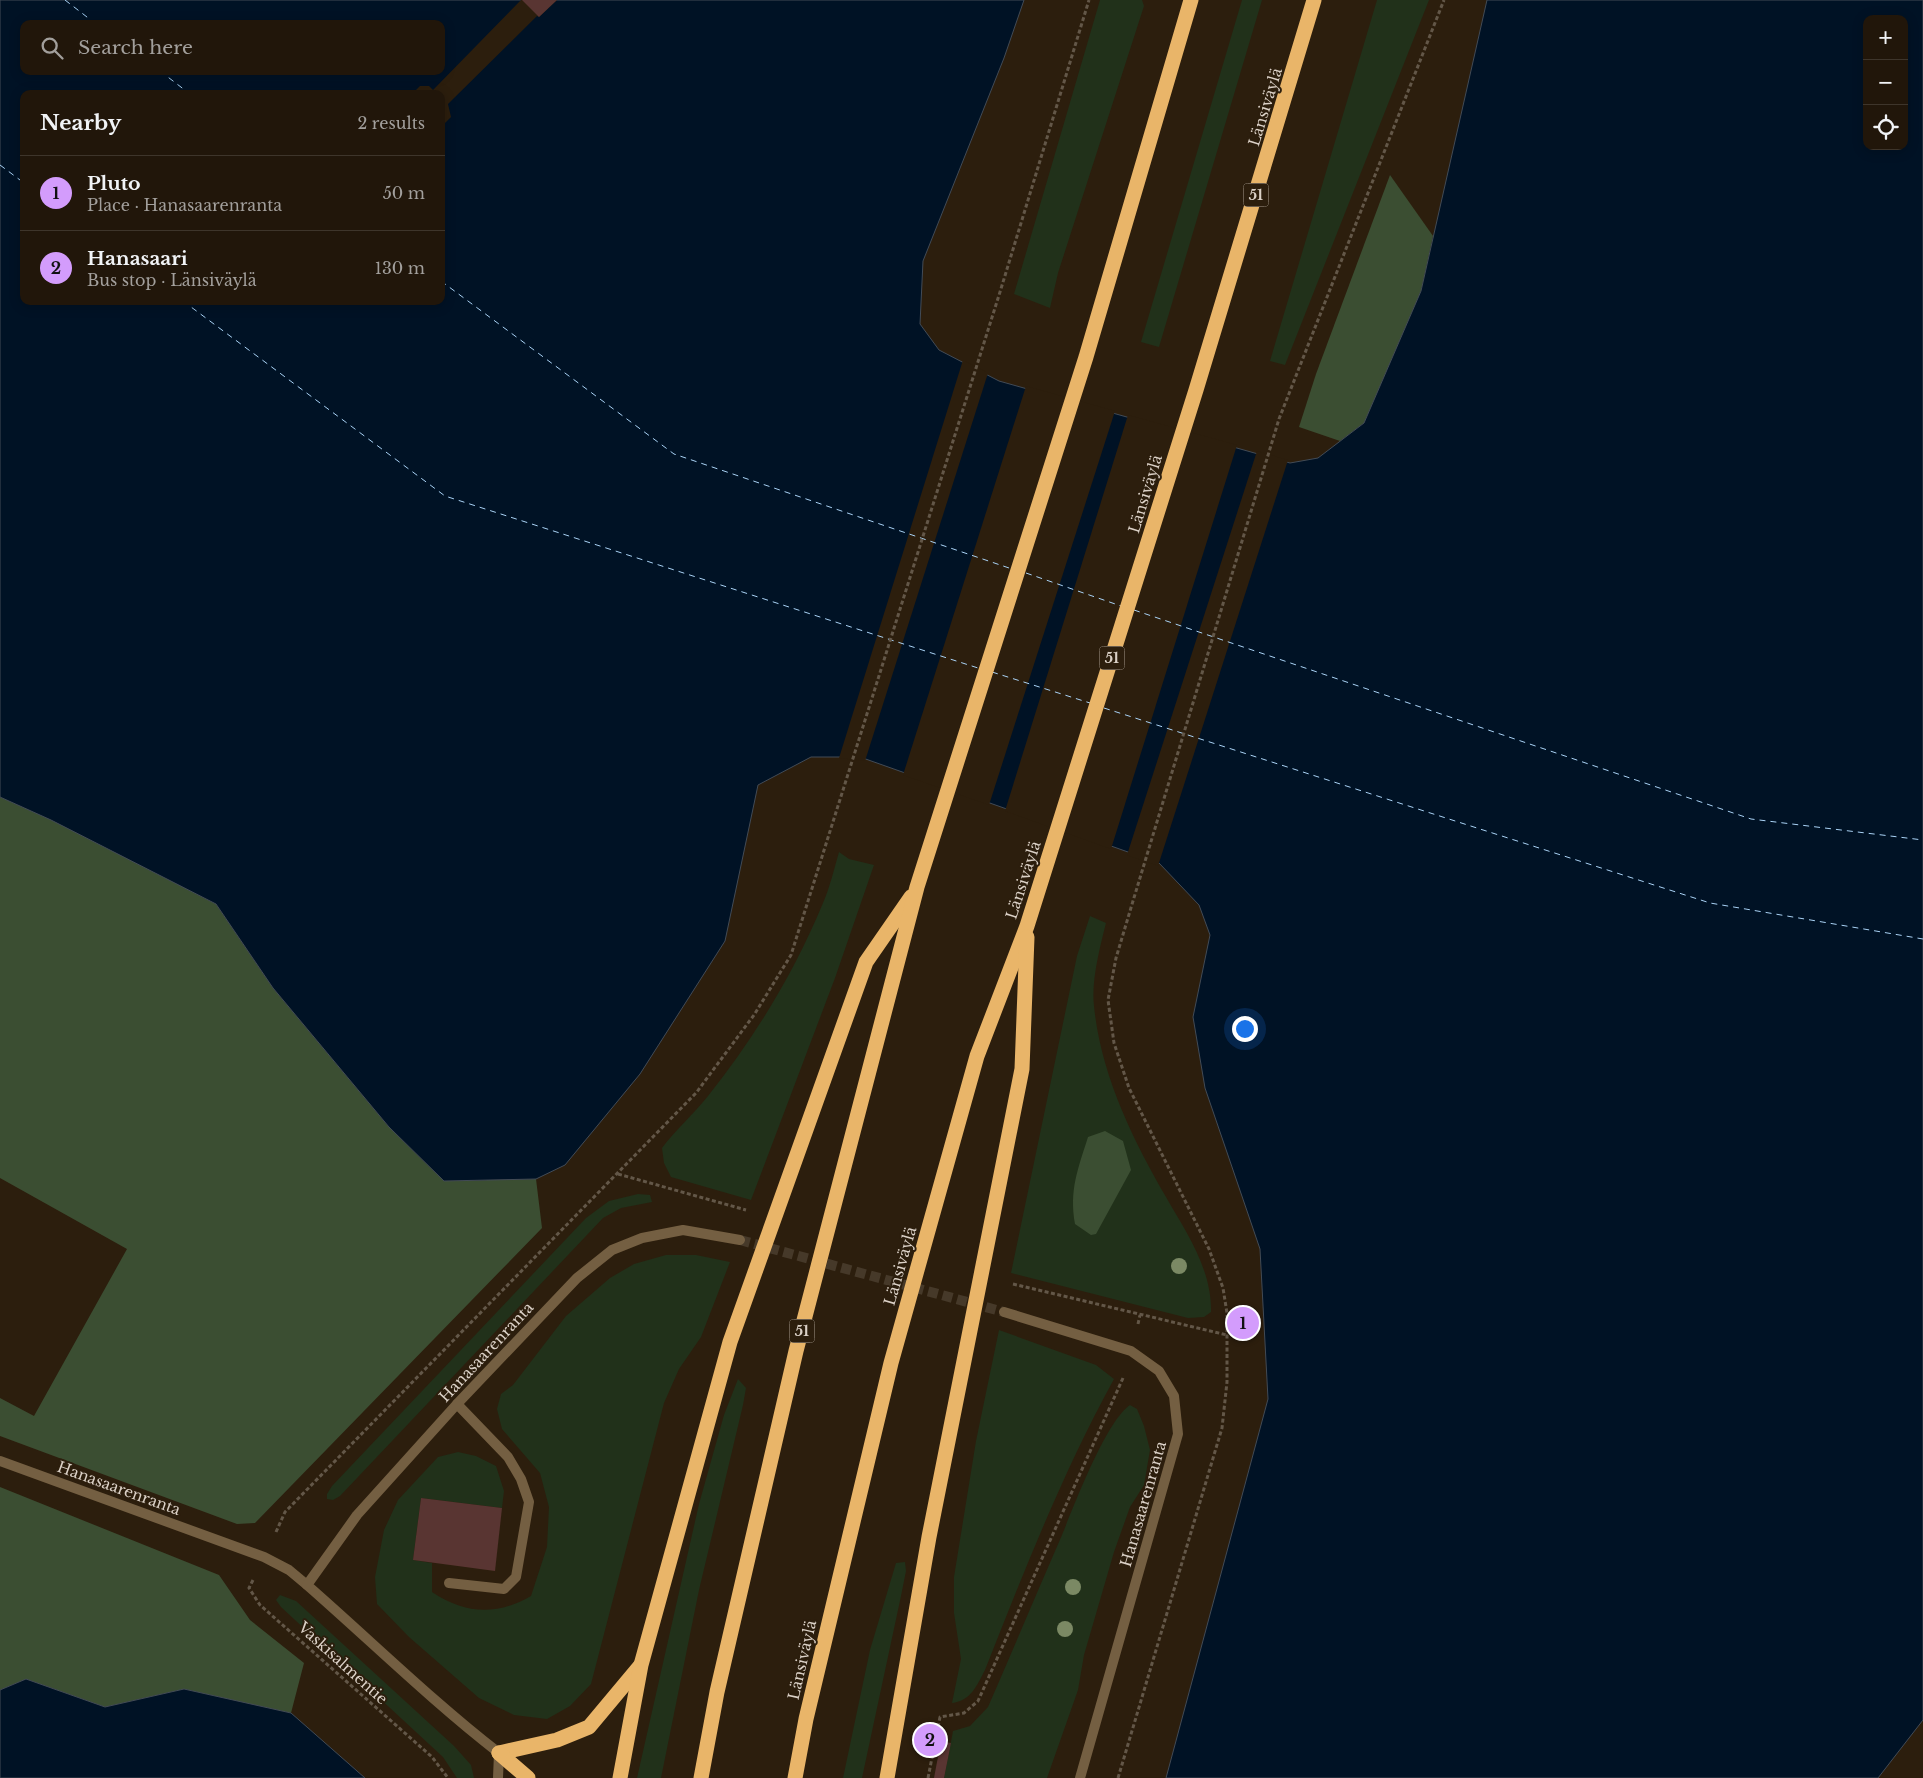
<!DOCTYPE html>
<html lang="en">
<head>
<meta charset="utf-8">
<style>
  :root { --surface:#21160a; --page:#2d2318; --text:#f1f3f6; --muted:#a29f9c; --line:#3e352b; --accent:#d39cfc }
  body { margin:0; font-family:"Libre Baskerville",serif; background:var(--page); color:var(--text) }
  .controls { position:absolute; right:15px; top:15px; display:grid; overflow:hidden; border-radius:10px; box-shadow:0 2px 12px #0003 }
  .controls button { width:45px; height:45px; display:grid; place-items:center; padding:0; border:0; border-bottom:1px solid var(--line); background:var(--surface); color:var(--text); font:25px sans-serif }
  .you { position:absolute; left:1244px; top:1028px; width:18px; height:18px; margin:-12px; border:4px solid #fff; border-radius:50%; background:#1a73e8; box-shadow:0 0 0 8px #1a73e833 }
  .badge { display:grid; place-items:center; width:32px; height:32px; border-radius:50%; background:var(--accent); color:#111; font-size:16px; font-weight:700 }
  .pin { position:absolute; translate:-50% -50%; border:2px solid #fff; box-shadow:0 1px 5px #0006 }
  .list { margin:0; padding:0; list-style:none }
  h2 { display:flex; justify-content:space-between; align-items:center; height:65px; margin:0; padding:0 20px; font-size:21px }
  h2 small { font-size:16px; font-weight:400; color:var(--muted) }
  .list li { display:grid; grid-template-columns:32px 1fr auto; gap:15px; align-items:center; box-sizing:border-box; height:75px; padding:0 20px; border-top:1px solid var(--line) }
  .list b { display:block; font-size:19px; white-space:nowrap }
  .list p { margin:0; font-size:16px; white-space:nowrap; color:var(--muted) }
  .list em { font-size:16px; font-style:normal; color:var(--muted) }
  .icon { flex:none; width:28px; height:28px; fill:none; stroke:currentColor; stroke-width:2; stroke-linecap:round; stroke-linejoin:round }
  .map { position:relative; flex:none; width:1923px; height:1778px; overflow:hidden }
  .search { position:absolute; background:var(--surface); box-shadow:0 2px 12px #0003; left:20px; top:20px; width:425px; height:55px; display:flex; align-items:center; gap:12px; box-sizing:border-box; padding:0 18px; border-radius:10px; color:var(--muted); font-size:19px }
  .panel { position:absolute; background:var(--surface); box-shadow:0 2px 12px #0003; left:20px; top:90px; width:425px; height:215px; border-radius:10px }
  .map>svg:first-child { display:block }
  .green { fill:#21311a }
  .forest { fill:#3b4e32 }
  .water { fill:#001225; stroke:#424b56; fill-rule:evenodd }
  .pier { fill:#2c1e0d }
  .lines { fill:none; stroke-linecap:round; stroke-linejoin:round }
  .ferry { stroke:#aad3f6; stroke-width:1; stroke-dasharray:6 5; stroke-linecap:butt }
  .building { fill:#593532 }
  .street-tunnel { stroke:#463929; stroke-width:10; stroke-dasharray:10 5; stroke-linecap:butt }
  .path { stroke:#635748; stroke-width:3; stroke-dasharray:4 2.5; stroke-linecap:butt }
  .lane { stroke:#745f42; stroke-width:10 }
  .street { stroke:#745f42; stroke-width:10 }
  .highway { stroke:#e9b569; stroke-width:15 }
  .tree { fill:#7b8964 }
  .labels { text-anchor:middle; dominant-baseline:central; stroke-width:4; stroke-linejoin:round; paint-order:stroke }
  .shield { fill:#2c1e0d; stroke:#a69b8f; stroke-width:1 }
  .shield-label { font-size:14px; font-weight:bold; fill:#dbd1c7 }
  .street-label { font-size:15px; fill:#dbd1c7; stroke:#2c1e0d }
</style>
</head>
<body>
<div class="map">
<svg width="1923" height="1778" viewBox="0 0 1923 1778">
  <rect width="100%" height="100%" fill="#2c1e0d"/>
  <g class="green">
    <polygon points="1100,0 1142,0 1144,6 1058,273 1050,308 1014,294"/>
    <polygon points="1242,0 1262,0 1159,347 1141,342"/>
    <polygon points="1377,0 1429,0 1285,365 1270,361"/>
    <path d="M839,852L849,859L874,865L835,978L751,1200L671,1177L664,1163L662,1148C676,1129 694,1114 708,1096C755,1037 794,973 823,903C830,887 834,869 839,852Z"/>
    <path d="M1090,916L1106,923C1100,947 1091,981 1094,1006C1101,1075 1132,1138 1166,1197C1186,1232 1212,1269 1211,1312L1204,1317L1188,1318L1011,1273L1077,956Z"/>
    <polygon points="638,1194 650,1195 652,1202 621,1208 603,1218 340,1496 333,1500 327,1499 327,1494 332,1486 586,1218 609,1201"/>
    <path d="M666,1255H696L730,1262L701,1337L679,1369L664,1403L591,1684L570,1706L547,1719L514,1715L479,1698L409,1637L377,1604L375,1577L384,1530L398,1500L438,1457L458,1452L476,1456L496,1466L504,1491L502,1508L421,1498L413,1560L432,1563V1592C465,1614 496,1616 531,1596L547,1547L549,1507L540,1473L502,1429L497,1409L501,1394L513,1385L566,1316L610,1278L634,1264Z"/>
    <path d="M999,1330L1096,1365L1114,1379C1063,1472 1024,1571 985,1670C977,1685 971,1701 952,1703L961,1659L954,1613V1577L976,1441Z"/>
    <polygon points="738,1379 746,1388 743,1405 699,1590 661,1778 637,1778 699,1504 724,1415"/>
    <path d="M1130,1405L1137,1409L1144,1426L1150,1450L1144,1485L1130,1507L1114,1552L1084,1655L1078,1690L1047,1778H944L953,1731L970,1726L988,1707C1013,1650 1037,1592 1062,1535C1074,1506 1106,1421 1130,1405Z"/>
    <polygon points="905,1562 906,1571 901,1596 862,1778 843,1778 870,1650 896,1563"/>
    <polygon points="280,1595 296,1601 454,1746 471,1765 474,1778 457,1778 443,1757 281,1607 276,1600"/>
  </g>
  <g class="forest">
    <polygon points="1390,175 1433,236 1421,291 1364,423 1340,441 1299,427 1316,374"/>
    <polygon points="0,797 51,819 216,904 273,988 389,1127 444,1181 536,1179 542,1228 255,1523 237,1524 0,1436 0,1398 34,1416 127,1249 0,1178"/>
    <path d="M1105,1131L1123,1141L1131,1170L1096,1234L1091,1235L1075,1224C1069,1190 1078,1169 1088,1137Z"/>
    <polygon points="0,1487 219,1575 250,1620 304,1663 291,1713 184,1689 105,1707 26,1679 0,1690"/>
  </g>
  <g class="water">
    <path d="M0,0H1024L1004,58L923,261L920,324L939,350L999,381L1290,463L1318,458L1364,423L1421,291L1487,0H1923V1720L1878,1778H1166L1268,1399L1260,1249L1205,1088L1193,1017L1210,935L1199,905L1159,863L860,757H811L758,785L725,941L640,1074L565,1165L536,1179L444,1181L389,1127L273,988L216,904L51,820L0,797ZM1867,19H1904V146H1867ZM24,24H441V71H24ZM24,94H441V301H24Z"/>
    <polygon points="26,1679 105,1707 184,1689 291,1713 365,1778 0,1778 0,1690"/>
  </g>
  <g class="pier">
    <polygon points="521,0 557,0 539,17 537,16 448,104 451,117 441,127 441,94 412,94 420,86 429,86 433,90"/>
    <polygon points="963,360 988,373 865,761 839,758"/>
    <polygon points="1026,386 1115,411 989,805 903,775"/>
    <polygon points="1128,415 1237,445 1111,849 1005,811"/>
    <polygon points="1257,451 1288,460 1158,866 1127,855"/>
  </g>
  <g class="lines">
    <g class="ferry">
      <polyline points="65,0 96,24"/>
      <polyline points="160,71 190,94"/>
      <polyline points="0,165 24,183"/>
      <polyline points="441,281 674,454 1012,569"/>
      <polyline points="183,301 445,496 978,668"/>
      <polyline points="1026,573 1121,606"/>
      <polyline points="1134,610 1751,819 1923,840"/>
      <polyline points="992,672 1090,703"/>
      <polyline points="1104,708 1710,903 1923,939"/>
    </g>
  </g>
  <g class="building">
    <polygon points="522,0 557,0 539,17"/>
    <polygon points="421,1498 502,1508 495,1571 413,1560"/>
    <polygon points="941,1741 951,1743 944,1778 934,1778"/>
  </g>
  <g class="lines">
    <polyline class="street-tunnel" points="740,1240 1004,1312"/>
    <g class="path">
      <polyline points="618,1174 746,1210"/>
      <polyline points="1013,1284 1227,1335"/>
      <polyline points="1138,1324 1140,1315"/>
      <polyline points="276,1532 285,1512 696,1093 754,1015 791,955 1000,292 1089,0"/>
      <polyline points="253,1580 249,1588 260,1605 432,1757 448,1778"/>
      <polyline points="928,1778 940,1717 964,1713 978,1701 1123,1378"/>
      <polyline points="1118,1778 1222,1428 1227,1382 1227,1313 1223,1288 1209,1249 1129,1088 1114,1043 1108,1000 1116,958 1133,901 1279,419 1444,0"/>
    </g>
    <g class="lane">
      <polyline points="449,1583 504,1589 516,1577 529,1502 521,1479 508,1457 457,1404"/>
      <polyline points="498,1778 499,1753"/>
    </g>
    <g class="street">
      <polyline points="1004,1312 1131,1351 1159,1371 1174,1396 1178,1434 1080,1778"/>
      <polyline points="0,1461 264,1557 289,1570 307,1585"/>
      <path d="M499,1753C432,1701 371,1641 307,1585L357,1515L457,1404L577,1278L612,1250L642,1238L683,1230L740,1240"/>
    </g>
    <g class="highway">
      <polyline points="499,1753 557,1740 589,1727 640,1666"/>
      <polyline points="499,1753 528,1778"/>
      <polyline points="620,1778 641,1665 730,1342 866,962 911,897"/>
      <polyline points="701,1778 717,1692 796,1351 917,887 1086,357 1191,0"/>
      <polyline points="795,1778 806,1719 891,1363 977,1056 1027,926 1196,390 1314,0"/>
      <polyline points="887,1778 929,1537 1022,1069 1027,937"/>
    </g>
  </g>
  <g class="tree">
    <circle cx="1179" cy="1266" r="8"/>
    <circle cx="1073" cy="1587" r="8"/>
    <circle cx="1065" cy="1629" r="8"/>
  </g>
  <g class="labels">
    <g class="shield">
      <rect x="1243.5" y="183.5" width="25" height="23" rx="4"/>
      <rect x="1099.5" y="646.5" width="25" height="23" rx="4"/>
      <rect x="789.5" y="1319.5" width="25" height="23" rx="4"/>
    </g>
    <g class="shield-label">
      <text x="1256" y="195">51</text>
      <text x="1112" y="658">51</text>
      <text x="802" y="1331">51</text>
    </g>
    <g class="street-label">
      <text transform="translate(1265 107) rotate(-73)">Länsiväylä</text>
      <text transform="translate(1145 494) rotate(-73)">Länsiväylä</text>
      <text transform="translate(1023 880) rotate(-72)">Länsiväylä</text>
      <text transform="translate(900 1266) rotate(-74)">Länsiväylä</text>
      <text transform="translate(486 1352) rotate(-47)">Hanasaarenranta</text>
      <text transform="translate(119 1488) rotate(20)">Hanasaarenranta</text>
      <text transform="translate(1143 1504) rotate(-74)">Hanasaarenranta</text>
      <text transform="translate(802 1660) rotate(-77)">Länsiväylä</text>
      <text transform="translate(343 1663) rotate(42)">Vaskisalmentie</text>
    </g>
  </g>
</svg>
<div class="controls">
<button>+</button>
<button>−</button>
<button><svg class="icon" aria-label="locate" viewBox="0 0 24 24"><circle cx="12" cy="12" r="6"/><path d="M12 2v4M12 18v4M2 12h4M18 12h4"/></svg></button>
</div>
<div class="you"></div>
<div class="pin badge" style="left:1243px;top:1323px">1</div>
<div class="pin badge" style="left:930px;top:1740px">2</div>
<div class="search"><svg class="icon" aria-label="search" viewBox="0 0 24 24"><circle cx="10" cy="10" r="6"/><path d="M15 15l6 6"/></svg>Search here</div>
<section class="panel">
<h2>Nearby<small>2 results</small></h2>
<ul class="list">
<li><span class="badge">1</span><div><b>Pluto</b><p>Place · Hanasaarenranta</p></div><em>50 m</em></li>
<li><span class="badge">2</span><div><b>Hanasaari</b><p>Bus stop · Länsiväylä</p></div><em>130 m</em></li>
</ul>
</section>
</div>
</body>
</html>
